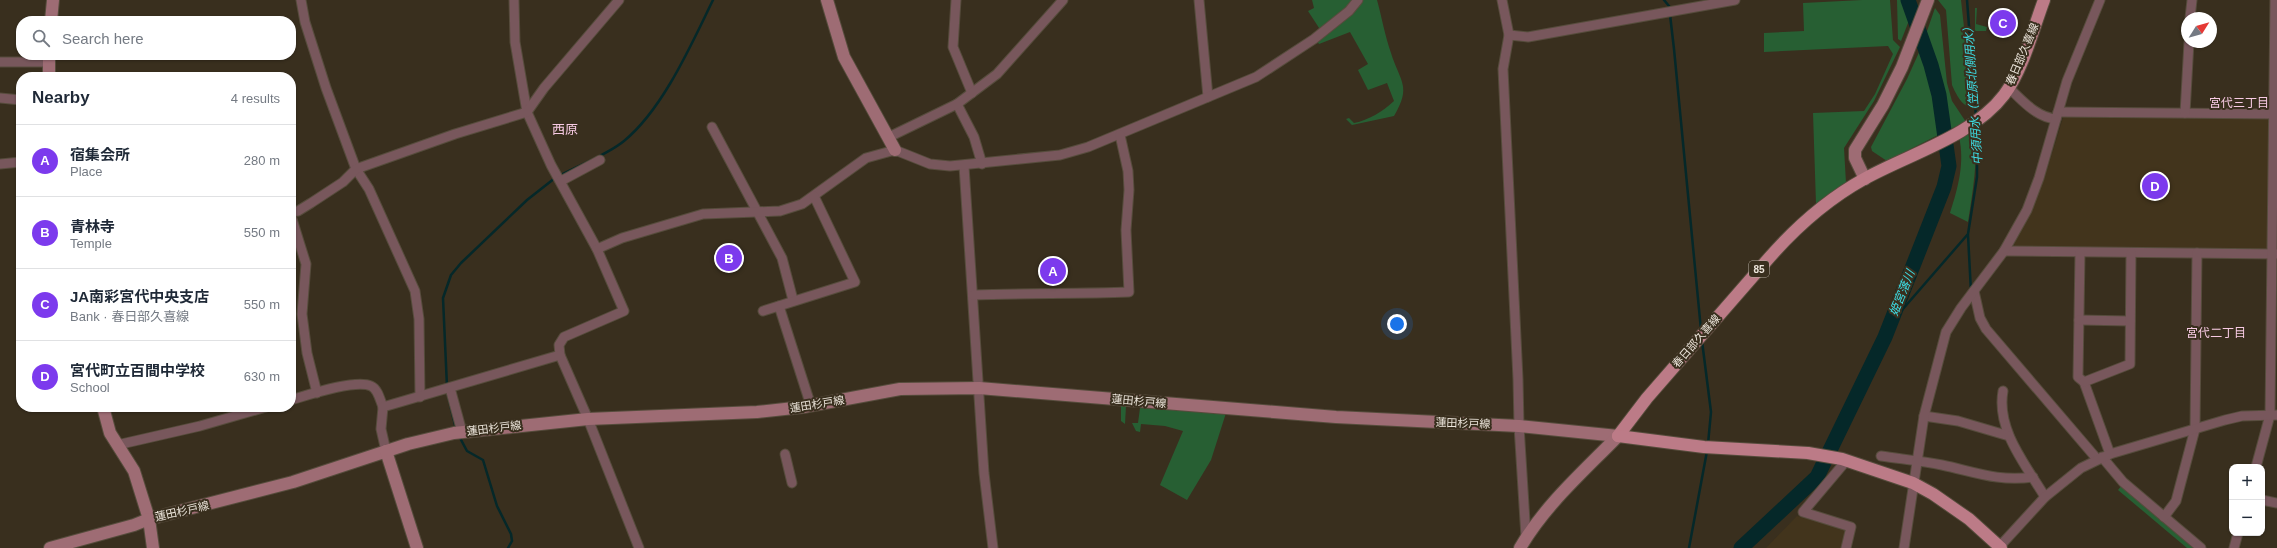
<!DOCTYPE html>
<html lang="en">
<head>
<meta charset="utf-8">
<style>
  :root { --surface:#fff; --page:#f6f6f7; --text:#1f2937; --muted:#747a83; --line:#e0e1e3; --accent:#7c3aed }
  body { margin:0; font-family:Helvetica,"Noto Sans JP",sans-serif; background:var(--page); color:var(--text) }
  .controls { position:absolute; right:12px; bottom:12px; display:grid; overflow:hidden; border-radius:8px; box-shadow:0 1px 3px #0004 }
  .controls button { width:36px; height:36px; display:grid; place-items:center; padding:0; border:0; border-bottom:1px solid var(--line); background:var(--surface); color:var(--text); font:20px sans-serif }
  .compass { position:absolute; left:2181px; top:12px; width:36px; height:36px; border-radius:50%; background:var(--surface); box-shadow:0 1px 3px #0004; rotate:53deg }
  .you { position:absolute; left:1397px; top:324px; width:14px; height:14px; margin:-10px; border:3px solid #fff; border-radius:50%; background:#1a73e8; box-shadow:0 0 0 6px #1a73e833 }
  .badge { display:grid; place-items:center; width:26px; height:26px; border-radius:50%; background:var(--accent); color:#fff; font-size:13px; font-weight:700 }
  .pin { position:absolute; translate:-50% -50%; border:2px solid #fff; box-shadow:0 1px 4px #0006 }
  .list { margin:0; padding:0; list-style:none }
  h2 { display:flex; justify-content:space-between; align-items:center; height:52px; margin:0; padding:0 16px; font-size:17px }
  h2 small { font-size:13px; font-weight:400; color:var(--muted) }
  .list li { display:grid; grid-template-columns:26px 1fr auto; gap:12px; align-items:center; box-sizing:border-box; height:72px; padding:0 16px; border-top:1px solid var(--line) }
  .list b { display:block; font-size:15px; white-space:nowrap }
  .list p { margin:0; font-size:13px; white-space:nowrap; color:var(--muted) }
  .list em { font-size:13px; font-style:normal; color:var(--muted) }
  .icon { flex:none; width:22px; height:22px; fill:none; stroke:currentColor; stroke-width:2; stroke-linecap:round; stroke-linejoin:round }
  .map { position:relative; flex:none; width:2277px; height:548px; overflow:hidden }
  .search { position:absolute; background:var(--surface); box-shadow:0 1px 3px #0004; left:16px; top:16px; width:280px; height:44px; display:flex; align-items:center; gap:10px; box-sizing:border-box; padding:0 14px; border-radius:16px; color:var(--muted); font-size:15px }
  .panel { position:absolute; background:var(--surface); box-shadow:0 1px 3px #0004; left:16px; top:72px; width:280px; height:340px; border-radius:16px }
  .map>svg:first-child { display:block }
  .built { fill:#42341c }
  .green { fill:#275f33 }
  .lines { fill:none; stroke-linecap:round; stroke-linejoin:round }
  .stream { stroke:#052829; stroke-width:2.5 }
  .river { stroke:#052829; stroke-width:15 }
  .street-casing { stroke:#564c3c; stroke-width:11 }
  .secondary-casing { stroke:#564c3c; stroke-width:14 }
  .primary-casing { stroke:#564c3c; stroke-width:14 }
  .street { stroke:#78575c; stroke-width:9 }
  .secondary { stroke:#9e6c74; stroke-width:12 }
  .primary { stroke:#bc7b87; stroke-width:12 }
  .labels { text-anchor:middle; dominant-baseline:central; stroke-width:4; stroke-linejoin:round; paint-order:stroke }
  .shield { fill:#392f1e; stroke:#b6aea2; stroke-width:1 }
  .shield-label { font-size:10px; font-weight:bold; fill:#ece5db }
  .street-label { font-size:11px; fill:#ece5db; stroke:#392f1e }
  .water-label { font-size:12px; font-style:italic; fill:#3ddde4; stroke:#392f1e }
  .neighbourhood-label { font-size:12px; fill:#f7cae3; stroke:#392f1e }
  .quarter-label { font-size:13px; fill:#f7cae3; stroke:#392f1e }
</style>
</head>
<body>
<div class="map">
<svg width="2277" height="548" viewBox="0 0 2277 548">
  <rect width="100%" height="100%" fill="#392f1e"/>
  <g class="built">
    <polygon points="2064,115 2266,117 2269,121 2268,249 2265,251 2016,247 2014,245 2045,176"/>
    <polygon points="1797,516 1844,529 1845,533 1841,548 1766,548"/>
  </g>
  <g class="green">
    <path d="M1312,0H1377C1382,18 1385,36 1391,53C1400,82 1412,86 1394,116L1352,125L1346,119L1349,118L1354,123C1369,120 1382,112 1394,101L1387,83L1368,90L1358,70L1368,64L1350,32L1319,44L1316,40L1323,34L1308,11L1314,8Z"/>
    <polygon points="1862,0 1890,0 1893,40 1900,47 1874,101 1844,148 1846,183 1816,204 1813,113 1864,111 1875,94 1893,54 1888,46 1764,52 1764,33 1804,31 1803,3"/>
    <polygon points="1897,0 1904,0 1910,18 1901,41 1898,39"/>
    <path d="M1938,0H1961L1973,108C1962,107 1956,94 1952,85L1946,10Z"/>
    <polygon points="1935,8 1940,15 1947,83 1952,101 1966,122 1948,130 1946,109 1926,34"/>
    <polygon points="1975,8 1977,8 1976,24 1987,27 1986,31 1975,31"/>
    <polygon points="1921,48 1932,83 1940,134 1887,161 1872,151 1871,147 1907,79"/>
    <path d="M1975,128C1978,160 1973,190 1968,222L1950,213C1958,188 1965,163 1959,137Z"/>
    <polygon points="1121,406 1126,406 1125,424 1121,421"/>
    <polygon points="1140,408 1226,413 1211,460 1187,500 1160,485 1183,431 1165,426 1141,424 1140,432 1136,431 1132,423 1138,423"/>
    <polygon points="2122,485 2195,548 2187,548 2118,490"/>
  </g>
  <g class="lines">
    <g class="stream">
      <polyline points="1664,0 1669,6 1674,49 1701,330"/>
      <polyline points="1967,0 1976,117"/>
      <path d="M559,176C579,165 607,155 624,141C663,109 691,45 713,0"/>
      <polyline points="1968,235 1971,292"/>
      <polyline points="1889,325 1968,234 1977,177 1977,126"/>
      <polyline points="1702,341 1711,412 1708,444"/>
      <polyline points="447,387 443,298 451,275 461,263 527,200 555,178"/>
      <polyline points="447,392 456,429"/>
      <polyline points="459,436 467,451 483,460 497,506 511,534 512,541 508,548"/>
      <polyline points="1689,548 1707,451"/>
    </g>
    <polyline class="river" points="1741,548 1817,477 1885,337 1944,187 1949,166 1939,95 1931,65 1908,0"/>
    <defs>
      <g id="street">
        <polyline points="301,0 305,22 326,88 356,169 369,189 415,291 419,319 420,397"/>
        <polyline points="514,0 515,42 527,112 551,165 597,249 624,311 564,337 559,345 560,355 588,419 639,548"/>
        <polyline points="956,0 953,47 972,93"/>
        <polyline points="1199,0 1208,97"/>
        <polyline points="1502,0 1509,35 1503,69 1518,379 1519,426 1526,537"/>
        <polyline points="2190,18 2192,0"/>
        <polyline points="1509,35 1528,37 1735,0"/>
        <polyline points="0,62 48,62"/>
        <path d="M2009,88C2023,101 2036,117 2056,119"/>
        <polyline points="0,98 21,100"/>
        <polyline points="957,104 974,137 982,164"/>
        <polyline points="2058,112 2277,114"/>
        <polyline points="2185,113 2189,42"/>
        <polyline points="712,127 782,258 793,300"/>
        <polyline points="889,137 957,104 997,74 1063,0"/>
        <polyline points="0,164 21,162"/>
        <polyline points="964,166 984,473 993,548"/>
        <polyline points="561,181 600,160"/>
        <polyline points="291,212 298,211 311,203 343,182 356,169 455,134 527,112 544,88 619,0"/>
        <polyline points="291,216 306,264 302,314 307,353 317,393"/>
        <polyline points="597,249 622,238 703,214 780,211 802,204 866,158 895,150 930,164 950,166 1060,155 1088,147 1256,77 1314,39 1349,11 1358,0"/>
        <polyline points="2004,251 2277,254"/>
        <polyline points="2080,253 2078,377 2084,382 2110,454"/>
        <polyline points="1974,291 1980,318 1986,329 2097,459"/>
        <path d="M973,295C1025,293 1077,294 1129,292L1126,230L1129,190L1128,171L1120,135"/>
        <polyline points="779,306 811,406"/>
        <polyline points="763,311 855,282 814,196"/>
        <polyline points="2079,320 2130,321"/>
        <polyline points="2084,382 2130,364 2131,253"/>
        <polyline points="450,388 462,432"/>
        <path d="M2003,391C1996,430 2026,465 2045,497"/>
        <path d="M291,400C308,395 355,379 371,386C378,389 380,400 383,407"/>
        <polyline points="1924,416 1958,421 2009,436"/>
        <polyline points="117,445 200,426 266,407"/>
        <polyline points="386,451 381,429 383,407 560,355"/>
        <polyline points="785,454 792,483"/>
        <path d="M1881,456C1901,459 1922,461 1942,465C1975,472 1999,482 2033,477"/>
        <polyline points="2102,457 2123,482 2201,548"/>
        <polyline points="1846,461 1803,512 1851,527 1846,548"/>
        <polyline points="2256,467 2270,415 2275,0"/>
        <polyline points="2262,500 2277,503"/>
        <polyline points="2164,517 2176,501 2195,429 2197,253"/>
        <polyline points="2000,546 2045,497 2081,468 2110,454 2225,420 2242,416 2277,415"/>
        <polyline points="1904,548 1924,416 1946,332 1961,308 2004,251 2027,210 2039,178 2067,81 2100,0"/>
        <polyline points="2234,548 2238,533"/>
      </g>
      <g id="secondary">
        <polyline points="827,0 844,57 895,150"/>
        <polyline points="51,21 53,0"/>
        <polyline points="49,55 49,77"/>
        <polyline points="1865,179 1855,158 1855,150 1883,105 1902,67 1928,0"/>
        <polyline points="103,407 110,433 134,471 149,519 293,482 408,444 454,433 588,419 757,412 803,407 900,389 979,388 1336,417 1519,426 1618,436"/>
        <polyline points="386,451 417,548"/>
        <polyline points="50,548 134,525 149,519 153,548"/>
        <path d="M1520,548C1545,505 1583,472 1618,436"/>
      </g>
      <g id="primary">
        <path d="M1618,436L1647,398L1769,258C1797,226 1828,199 1864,179C1909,154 1973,136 2004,95C2023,70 2033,29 2044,0"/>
        <polyline points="1618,436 1704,447 1808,453 1842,459 1913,483 1933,494 1969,519 2001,548"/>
      </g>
    </defs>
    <use href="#street" class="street-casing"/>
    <use href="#secondary" class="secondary-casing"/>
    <use href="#primary" class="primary-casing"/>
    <use href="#street" class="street"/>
    <use href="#secondary" class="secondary"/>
    <use href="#primary" class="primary"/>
  </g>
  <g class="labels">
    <rect class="shield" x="1749" y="261" width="20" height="16" rx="3"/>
    <g class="shield-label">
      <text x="1759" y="269">85</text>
    </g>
    <g class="street-label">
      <text transform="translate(2022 54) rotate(-67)">春日部久喜線</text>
      <text transform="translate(1696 341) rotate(-49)">春日部久喜線</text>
      <text transform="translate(1139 401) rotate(5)">蓮田杉戸線</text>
      <text transform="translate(817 404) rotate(-9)">蓮田杉戸線</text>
      <text transform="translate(1463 423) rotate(2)">蓮田杉戸線</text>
      <text transform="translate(494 428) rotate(-7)">蓮田杉戸線</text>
      <text transform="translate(182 511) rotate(-13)">蓮田杉戸線</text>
    </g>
    <g class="water-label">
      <text transform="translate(1973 93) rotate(-94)">中須用水（笠原北側用水）</text>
      <text transform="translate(1902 293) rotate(-68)">姫宮落川</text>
    </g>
    <g class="neighbourhood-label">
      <text x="2239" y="103">宮代三丁目</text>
      <text x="2216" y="333">宮代二丁目</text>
    </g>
    <g class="quarter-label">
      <text x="565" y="129">西原</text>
    </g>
  </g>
</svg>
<div class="controls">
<button>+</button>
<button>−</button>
</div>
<svg class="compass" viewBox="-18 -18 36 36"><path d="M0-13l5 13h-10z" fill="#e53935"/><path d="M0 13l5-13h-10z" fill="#747a83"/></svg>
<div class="you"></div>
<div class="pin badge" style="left:1053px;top:271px">A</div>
<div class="pin badge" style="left:729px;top:258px">B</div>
<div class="pin badge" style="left:2003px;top:23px">C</div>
<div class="pin badge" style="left:2155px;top:186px">D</div>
<div class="search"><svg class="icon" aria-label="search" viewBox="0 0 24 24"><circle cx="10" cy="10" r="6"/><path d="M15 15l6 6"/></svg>Search here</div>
<section class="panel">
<h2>Nearby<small>4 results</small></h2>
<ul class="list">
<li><span class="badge">A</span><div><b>宿集会所</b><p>Place</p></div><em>280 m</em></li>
<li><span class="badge">B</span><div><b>青林寺</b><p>Temple</p></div><em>550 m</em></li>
<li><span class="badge">C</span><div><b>JA南彩宮代中央支店</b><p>Bank · 春日部久喜線</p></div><em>550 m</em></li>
<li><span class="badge">D</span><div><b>宮代町立百間中学校</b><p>School</p></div><em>630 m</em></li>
</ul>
</section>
</div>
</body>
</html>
